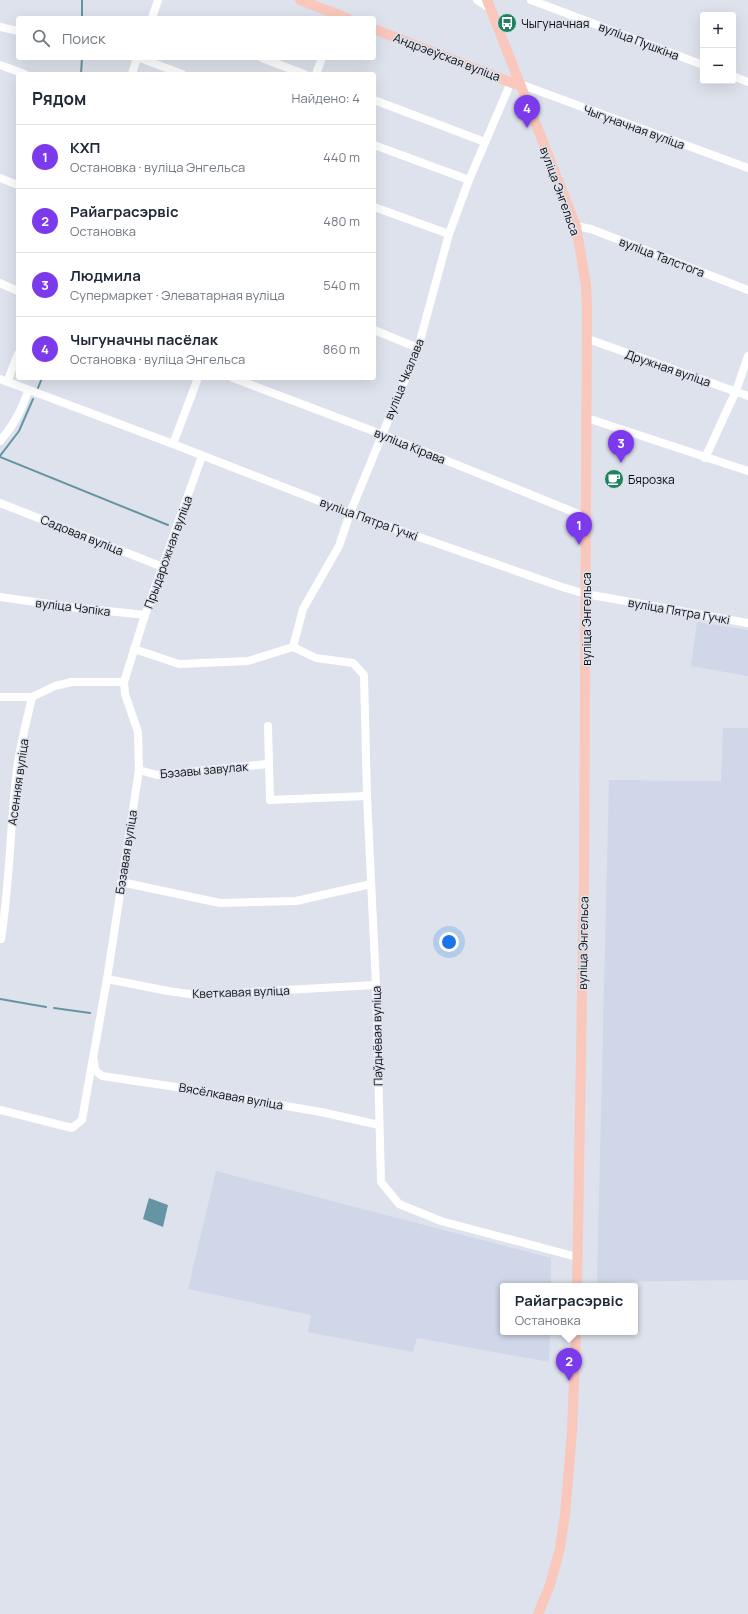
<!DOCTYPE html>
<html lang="ru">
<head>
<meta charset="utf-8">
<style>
  :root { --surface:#fff; --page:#f2f2f3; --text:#1f2937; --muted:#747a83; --line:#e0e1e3; --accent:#7c3aed }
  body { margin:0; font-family:Manrope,sans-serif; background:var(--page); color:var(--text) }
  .controls { position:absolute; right:12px; top:12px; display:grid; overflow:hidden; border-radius:4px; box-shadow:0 4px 16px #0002 }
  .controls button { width:36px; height:36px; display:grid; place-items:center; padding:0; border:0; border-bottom:1px solid var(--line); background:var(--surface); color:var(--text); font:20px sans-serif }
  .you { position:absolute; left:449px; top:942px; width:14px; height:14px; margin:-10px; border:3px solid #fff; border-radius:50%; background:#1a73e8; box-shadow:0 0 0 6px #1a73e833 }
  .badge { display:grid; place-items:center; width:26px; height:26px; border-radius:50%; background:var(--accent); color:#fff; font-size:13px; font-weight:700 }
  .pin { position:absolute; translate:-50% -33px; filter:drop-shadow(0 1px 2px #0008) }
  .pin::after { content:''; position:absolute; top:21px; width:14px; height:12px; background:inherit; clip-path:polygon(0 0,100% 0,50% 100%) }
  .popup { position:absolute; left:500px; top:1283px; width:138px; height:52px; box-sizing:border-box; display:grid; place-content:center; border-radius:4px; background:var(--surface); filter:drop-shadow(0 1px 3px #0005); font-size:13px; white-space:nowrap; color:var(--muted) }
  .popup b { font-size:15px; color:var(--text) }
  .popup::after { content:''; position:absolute; left:50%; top:100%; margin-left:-8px; border:8px solid transparent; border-top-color:var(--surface) }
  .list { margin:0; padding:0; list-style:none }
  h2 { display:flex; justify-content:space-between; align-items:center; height:52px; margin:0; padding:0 16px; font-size:17px }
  h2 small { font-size:13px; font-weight:400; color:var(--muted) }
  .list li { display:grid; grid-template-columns:26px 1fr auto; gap:12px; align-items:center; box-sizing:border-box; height:64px; padding:0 16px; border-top:1px solid var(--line) }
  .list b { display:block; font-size:15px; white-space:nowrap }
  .list p { margin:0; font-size:13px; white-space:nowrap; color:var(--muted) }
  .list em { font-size:13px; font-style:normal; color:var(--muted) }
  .icon { flex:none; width:22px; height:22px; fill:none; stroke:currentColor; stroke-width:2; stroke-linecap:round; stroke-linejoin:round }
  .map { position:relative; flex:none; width:748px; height:1614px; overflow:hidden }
  .search { position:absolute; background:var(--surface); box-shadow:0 4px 16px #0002; left:16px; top:16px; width:360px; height:44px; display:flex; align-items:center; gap:10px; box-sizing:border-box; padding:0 14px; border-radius:4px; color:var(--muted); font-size:15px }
  .panel { position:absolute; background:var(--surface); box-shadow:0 4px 16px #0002; left:16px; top:72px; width:360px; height:308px; border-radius:4px }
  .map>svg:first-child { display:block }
  .built { fill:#cfd7e8 }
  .water { fill:#6595a3 }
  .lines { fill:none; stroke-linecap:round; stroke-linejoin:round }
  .stream { stroke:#6595a3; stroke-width:2 }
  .minor { stroke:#fff; stroke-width:8 }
  .major { stroke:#fac7bc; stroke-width:10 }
  .labels { text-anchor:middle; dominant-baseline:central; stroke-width:3; stroke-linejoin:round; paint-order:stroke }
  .poi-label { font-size:12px; fill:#0b0d10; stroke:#dde2ec; text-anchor:start }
  .street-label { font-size:12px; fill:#0b0d10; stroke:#dde2ec }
</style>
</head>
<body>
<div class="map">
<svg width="748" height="1614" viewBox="0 0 748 1614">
  <rect width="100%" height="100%" fill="#dde2ec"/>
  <g class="built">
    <polygon points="697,622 748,630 748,676 691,666"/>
    <polygon points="723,728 748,728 748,1280 597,1282 609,780 721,781"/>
    <polygon points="216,1171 551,1258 551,1286 503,1286 503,1332 550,1332 549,1362 417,1338 413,1352 308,1332 311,1315 188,1289"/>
  </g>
  <polygon class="water" points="149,1198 168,1205 163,1227 143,1219"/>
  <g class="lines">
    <g class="stream">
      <polyline points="82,18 82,0"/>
      <polyline points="81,74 82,58"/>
      <polyline points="38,388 42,378"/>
      <polyline points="0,456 19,431 33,399"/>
      <polyline points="0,457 168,525"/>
      <polyline points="0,999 46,1007"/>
      <polyline points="54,1008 90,1013"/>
    </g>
    <g class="minor">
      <polyline points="477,0 486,6 489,5"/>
      <polyline points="531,0 703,65"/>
      <polyline points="152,18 158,0"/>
      <polyline points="0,27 18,31"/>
      <polyline points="140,58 182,74"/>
      <polyline points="262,58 304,74"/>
      <polyline points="0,65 25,74"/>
      <polyline points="132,74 137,58"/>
      <polyline points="316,74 322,58"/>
      <polyline points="733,76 748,82"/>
      <polyline points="520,84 748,168"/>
      <polyline points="374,100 485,142"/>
      <polyline points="374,145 469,180"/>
      <polyline points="0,178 18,185"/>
      <polyline points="374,207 449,234"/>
      <polyline points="576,226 591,229 748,290"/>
      <polyline points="0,283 18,291"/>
      <polyline points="374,330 418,348"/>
      <polyline points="588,339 748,396"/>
      <polyline points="233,378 381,434 586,517"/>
      <polyline points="0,379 173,444 350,513 562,587 586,594 748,623"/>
      <polyline points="7,382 18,354"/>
      <polyline points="587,418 748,471"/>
      <path d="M0,441C14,425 21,411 28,391"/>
      <polyline points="173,444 198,378"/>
      <polyline points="705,458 736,391 748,356"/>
      <polyline points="0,503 163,567"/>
      <polyline points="0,597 70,607 145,615"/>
      <polyline points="293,647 303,609 339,546 350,513 418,348 449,234 469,180 511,82"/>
      <polyline points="134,649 179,664 248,661 293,647 316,658 353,663 364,675 367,796 376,985 381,1182 399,1204 441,1221 577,1257"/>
      <polyline points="0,697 32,697 55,686 72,682 124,682"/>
      <polyline points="268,726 270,800 367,796"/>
      <polyline points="139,770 157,775 268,764"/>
      <polyline points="121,882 220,903 296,901 371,884"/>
      <path d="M1,939C10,883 10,825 17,769C20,745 27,720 32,697"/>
      <polyline points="107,979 168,991 197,995 376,985"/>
      <polyline points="94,1061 95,1070 102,1076 176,1087 321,1112 379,1125"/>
      <polyline points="0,1110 72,1128 82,1120 107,979 139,770 138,732 125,694 124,682 145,615 202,456"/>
    </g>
    <g class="major">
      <polyline points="300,0 347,18"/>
      <polyline points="487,0 576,226 586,285 587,310 584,881 577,1286"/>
      <polyline points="374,29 515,84 520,84"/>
      <polyline points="538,1614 550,1585 560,1548 565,1514 572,1432 576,1332"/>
    </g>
  </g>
  <defs>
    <symbol id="bus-disc" viewBox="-11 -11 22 22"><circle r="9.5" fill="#1f835d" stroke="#dde2ec"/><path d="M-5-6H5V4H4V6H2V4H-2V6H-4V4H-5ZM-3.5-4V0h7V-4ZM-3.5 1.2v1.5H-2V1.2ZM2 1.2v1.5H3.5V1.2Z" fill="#fff"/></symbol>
    <symbol id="cafe-disc" viewBox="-11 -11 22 22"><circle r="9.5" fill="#1f835d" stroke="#dde2ec"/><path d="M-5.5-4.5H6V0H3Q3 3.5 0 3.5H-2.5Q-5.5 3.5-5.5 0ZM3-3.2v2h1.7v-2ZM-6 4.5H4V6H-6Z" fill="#fff"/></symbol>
  </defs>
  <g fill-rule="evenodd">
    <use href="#bus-disc" x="496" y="12" width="22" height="22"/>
    <use href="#cafe-disc" x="603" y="468" width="22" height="22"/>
  </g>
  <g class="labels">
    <g class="poi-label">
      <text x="521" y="23">Чыгуначная</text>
      <text x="628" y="479">Бярозка</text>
    </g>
    <g class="street-label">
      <text transform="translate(639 41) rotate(21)">вуліца Пушкіна</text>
      <text transform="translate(447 57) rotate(21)">Андрэеўская вуліца</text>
      <text transform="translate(634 127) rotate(20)">Чыгуначная вуліца</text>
      <text transform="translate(560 191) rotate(70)">вуліца Энгельса</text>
      <text transform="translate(662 257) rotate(21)">вуліца Талстога</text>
      <text transform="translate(668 368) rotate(19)">Дружная вуліца</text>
      <text transform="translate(404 379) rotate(-68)">вуліца Чкалава</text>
      <text transform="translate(410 446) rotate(22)">вуліца Кірава</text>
      <text transform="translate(369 519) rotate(20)">вуліца Пятра Гучкі</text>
      <text transform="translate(82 535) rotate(22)">Садовая вуліца</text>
      <text transform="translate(168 552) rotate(-70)">Прыдарожная вуліца</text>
      <text transform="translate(73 607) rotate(7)">вуліца Чэпіка</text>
      <text transform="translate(679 611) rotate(10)">вуліца Пятра Гучкі</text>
      <text transform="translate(586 619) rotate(-90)">вуліца Энгельса</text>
      <text transform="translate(204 770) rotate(-5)">Бэзавы завулак</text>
      <text transform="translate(18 782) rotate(-82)">Асенняя вуліца</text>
      <text transform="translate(126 852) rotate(-81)">Бэзавая вуліца</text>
      <text transform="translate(583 943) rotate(-89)">вуліца Энгельса</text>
      <text transform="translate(241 992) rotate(-2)">Кветкавая вуліца</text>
      <text transform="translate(377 1036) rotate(-91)">Паўднёвая вуліца</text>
      <text transform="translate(231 1096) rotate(10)">Вясёлкавая вуліца</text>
    </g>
  </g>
</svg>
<div class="controls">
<button>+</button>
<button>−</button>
</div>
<div class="you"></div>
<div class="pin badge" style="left:579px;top:545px">1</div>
<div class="pin badge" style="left:569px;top:1381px">2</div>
<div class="popup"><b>Райаграсэрвіс</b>Остановка</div>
<div class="pin badge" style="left:621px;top:463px">3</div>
<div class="pin badge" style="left:527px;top:128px">4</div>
<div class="search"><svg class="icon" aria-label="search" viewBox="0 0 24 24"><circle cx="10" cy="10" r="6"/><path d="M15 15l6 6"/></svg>Поиск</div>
<section class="panel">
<h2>Рядом<small>Найдено: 4</small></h2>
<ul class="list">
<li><span class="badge">1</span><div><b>КХП</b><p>Остановка · вуліца Энгельса</p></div><em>440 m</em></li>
<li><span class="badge">2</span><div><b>Райаграсэрвіс</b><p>Остановка</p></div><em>480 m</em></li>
<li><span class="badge">3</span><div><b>Людмила</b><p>Супермаркет · Элеватарная вуліца</p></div><em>540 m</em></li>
<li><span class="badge">4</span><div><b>Чыгуначны пасёлак</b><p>Остановка · вуліца Энгельса</p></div><em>860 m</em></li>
</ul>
</section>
</div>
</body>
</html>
